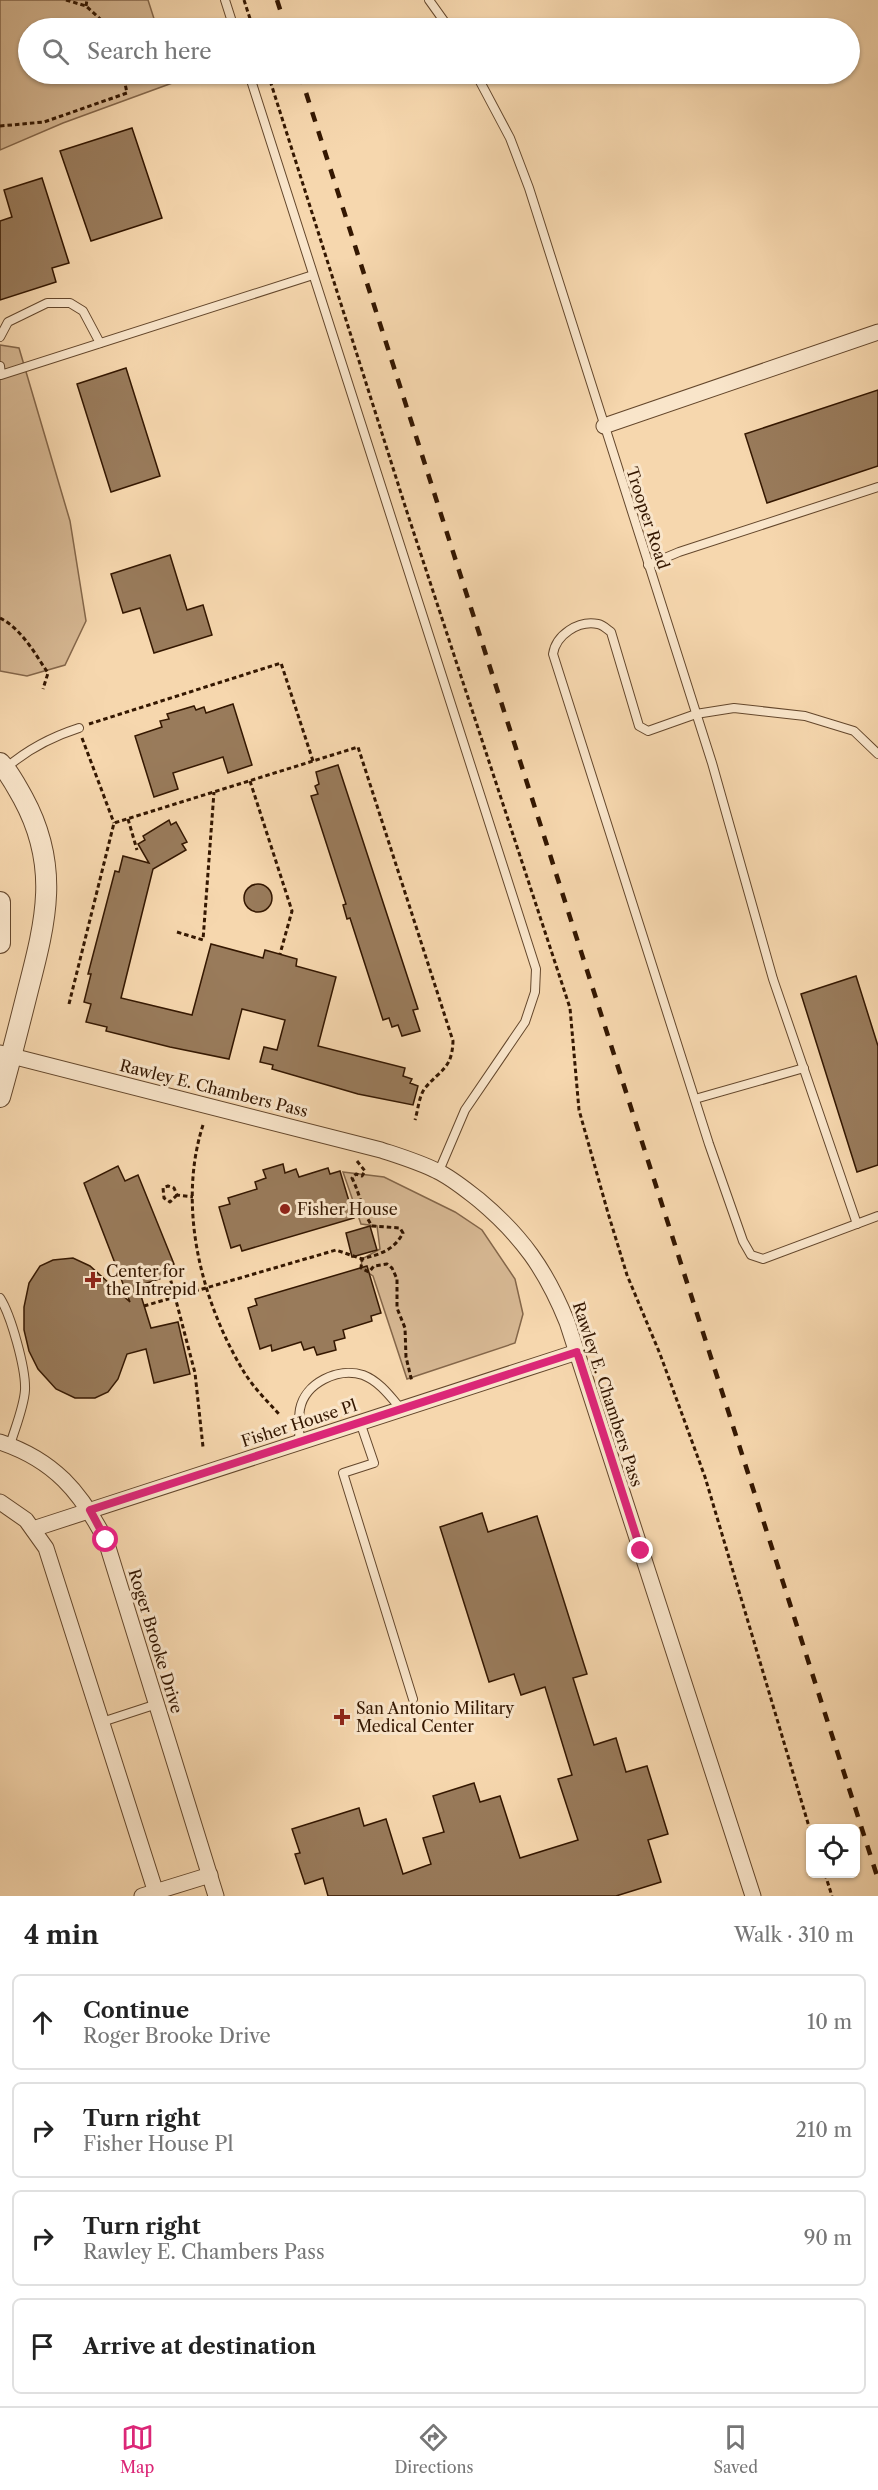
<!DOCTYPE html>
<html lang="en">
<head>
<meta charset="utf-8">
<style>
  :root { --surface:#fff; --page:#f6f6f6; --text:#222; --muted:#767676; --line:#e0e0e0; --accent:#db2777 }
  body { margin:0; font-family:"Libre Caslon Text",serif; background:var(--page); color:var(--text) }
  .controls { position:absolute; right:18px; bottom:18px; display:grid; overflow:hidden; border-radius:9px; box-shadow:0 2px 4px #0004 }
  .controls button { width:54px; height:54px; display:grid; place-items:center; padding:0; border:0; border-bottom:2px solid var(--line); background:var(--surface); color:var(--text); font:30px sans-serif }
  .stop { position:absolute; width:18px; height:18px; margin:-14px; border:4px solid #db2777; border-radius:50%; background:#fff }
  .stop.end { background:#db2777; border-color:#fff; box-shadow:0 2px 6px #0008 }
  .list { margin:0; padding:0; list-style:none }
  h2 { display:flex; justify-content:space-between; align-items:center; height:78px; margin:0; padding:0 24px; font-size:26px }
  h2 small { font-size:20px; font-weight:400; color:var(--muted) }
  .list li { display:grid; grid-template-columns:39px 1fr auto; gap:18px; align-items:center; box-sizing:border-box; height:96px; margin:0 12px 12px; padding:0 12px; border:2px solid var(--line); border-radius:9px }
  .list b { display:block; font-size:22px; white-space:nowrap }
  .list p { margin:0; font-size:20px; white-space:nowrap; color:var(--muted) }
  .list em { font-size:20px; font-style:normal; color:var(--muted) }
  .icon { flex:none; width:33px; height:33px; fill:none; stroke:currentColor; stroke-width:2; stroke-linecap:round; stroke-linejoin:round }
  .map { position:relative; flex:none; width:878px; height:1896px; overflow:hidden }
  .search { position:absolute; background:var(--surface); box-shadow:0 2px 4px #0004; left:18px; right:18px; top:18px; height:66px; display:flex; align-items:center; gap:15px; box-sizing:border-box; padding:0 21px; border-radius:33px; color:var(--muted); font-size:22px }
  .sheet { height:510px; background:var(--surface) }
  nav { display:flex; justify-content:space-around; align-items:center; box-sizing:border-box; height:84px; border-top:2px solid var(--line); background:var(--surface); font-size:16px; color:var(--muted) }
  nav a { display:grid; justify-items:center; gap:3px }
  nav .on { color:var(--accent) }
  .map>svg:first-child { display:block }
  .green { fill:#d5b691; stroke:#846649; stroke-width:1.5 }
  .building { fill:#997b5b; stroke:#341701; stroke-width:1.5 }
  .lines { fill:none; stroke-linecap:round; stroke-linejoin:round }
  .service-casing { stroke:#64472c; stroke-width:10 }
  .minor-casing { stroke:#64472c; stroke-width:17 }
  .tertiary-casing { stroke:#64472c; stroke-width:22 }
  .path { stroke:#341701; stroke-width:3; stroke-dasharray:4.5 3; stroke-linecap:butt }
  .service { stroke:#f9e5ca; stroke-width:8 }
  .minor { stroke:#f9e5ca; stroke-width:15 }
  .tertiary { stroke:#f9e5ca; stroke-width:20 }
  .rail { stroke:#341701; stroke-width:4.5; stroke-dasharray:10 10; stroke-linecap:butt }
  .route { stroke:#db2777; stroke-width:8 }
  .poi-dot { fill:#8f2418; stroke:#f9e5ca; stroke-width:2 }
  .labels { text-anchor:middle; dominant-baseline:central; stroke-width:6; stroke-linejoin:round; paint-order:stroke }
  .street-label { font-size:16px; fill:#341701; stroke:#f9e5ca }
  .poi-label { font-size:16px; fill:#341701; stroke:#f9e5ca; text-anchor:start }
</style>
</head>
<body>
<div class="map">
<svg width="878" height="1896" viewBox="0 0 878 1896">
  <rect width="100%" height="100%" fill="#f6d7ae"/>
  <filter id="stains"><feTurbulence type="fractalNoise" baseFrequency=".00333" numOctaves="4"/><feColorMatrix values="0 0 0 0 .2 0 0 0 0 .09 0 0 0 0 .02 0 0 0 .5 -.17"/></filter>
  <radialGradient id="worn" r=".72"><stop offset=".6" stop-color="#630" stop-opacity="0"/><stop offset="1" stop-color="#630" stop-opacity=".3"/></radialGradient>
  <g class="green">
    <polygon points="0,0 148,0 157,28 28,28 28,74 172,74 175,82 63,123 0,150"/>
    <polygon points="0,345 19,348 70,521 86,621 65,665 27,676 0,671"/>
    <polygon points="343,1172 384,1177 455,1212 482,1230 515,1279 523,1314 515,1343 407,1379 373,1276 361,1268 362,1259 380,1249 377,1226 361,1224"/>
  </g>
  <g class="building">
    <polygon points="132,128 162,218 91,241 60,151"/>
    <polygon points="42,178 69,263 52,268 56,282 0,300 0,221 12,217 4,190"/>
    <polygon points="126,368 160,476 111,492 77,384"/>
    <polygon points="878,390 878,466 767,503 745,434"/>
    <polygon points="170,555 187,610 203,605 212,635 154,653 140,608 123,613 111,574"/>
    <polygon points="233,704 252,765 228,773 223,757 173,773 178,789 154,797 135,736 162,727 160,721 169,719 167,714 194,706 196,710 204,707 206,713"/>
    <polygon points="338,765 418,1009 413,1010 420,1031 402,1036 398,1025 392,1027 389,1018 383,1020 350,918 347,919 343,905 346,904 311,796 318,794 315,786 319,784 316,772"/>
    <polygon points="169,820 171,825 176,822 187,842 182,844 186,850 153,869 121,998 192,1015 211,944 263,958 265,950 297,959 296,966 336,977 318,1046 405,1068 403,1076 412,1079 410,1083 418,1086 413,1105 358,1094 272,1069 273,1065 260,1062 264,1047 277,1050 285,1020 242,1009 229,1059 170,1047 106,1031 107,1027 86,1022 91,1004 84,1002 91,974 88,974 115,871 119,872 123,856 149,863 138,844 145,840 143,836"/>
    <circle cx="258" cy="898" r="14"/>
    <polygon points="856,976 878,1046 878,1165 857,1172 801,994"/>
    <polygon points="283,1164 285,1173 296,1169 299,1177 328,1168 330,1174 340,1171 354,1218 242,1251 240,1245 231,1248 219,1207 230,1204 228,1198 257,1189 255,1182 266,1178 263,1170"/>
    <polygon points="118,1166 125,1181 138,1175 174,1264 162,1268 165,1277 138,1286 151,1328 178,1322 190,1374 154,1383 146,1349 127,1354 118,1379 108,1392 95,1398 75,1398 56,1389 38,1369 29,1351 24,1330 24,1307 29,1283 40,1266 53,1260 73,1258 90,1266 130,1302 84,1183"/>
    <polygon points="370,1226 377,1250 352,1257 346,1233"/>
    <polygon points="367,1266 381,1313 371,1316 372,1321 343,1330 345,1338 334,1341 336,1350 317,1355 314,1347 304,1350 301,1342 272,1351 271,1345 260,1349 248,1308 257,1305 255,1299"/>
    <polygon points="482,1513 488,1532 537,1516 587,1674 573,1678 594,1745 616,1738 626,1772 647,1766 668,1834 648,1840 661,1882 616,1896 328,1896 323,1878 305,1884 295,1854 300,1853 292,1829 359,1808 364,1826 386,1819 403,1874 431,1864 423,1838 444,1832 433,1796 474,1783 480,1802 500,1796 520,1858 578,1840 558,1779 572,1775 545,1687 521,1695 514,1674 489,1682 440,1527"/>
  </g>
  <g class="lines">
    <defs>
      <g id="service">
        <polyline points="225,0 234,28"/>
        <polyline points="429,0 449,28"/>
        <polyline points="249,74 536,969 535,992 525,1022 465,1110 439,1171"/>
        <polyline points="476,74 510,138 529,188 712,763 773,979 857,1224"/>
        <polyline points="0,337 8,322 47,303 70,303 83,311 100,343"/>
        <polyline points="0,366 1,375 313,275"/>
        <polyline points="648,565 679,552 878,487"/>
        <path d="M878,754L854,731L805,716L734,708L696,714L648,731L639,726L611,632C607,629 603,625 598,624C578,620 556,635 553,654L709,1144L743,1241L751,1255L763,1259L878,1216"/>
        <path d="M6,768C28,749 51,737 79,728"/>
        <polyline points="695,1099 804,1068"/>
        <path d="M0,1298C11,1315 26,1369 25,1390C24,1407 15,1428 10,1445"/>
        <polyline points="360,1422 374,1463 343,1473 413,1699"/>
        <path d="M299,1442C300,1431 298,1420 300,1409C305,1383 338,1367 363,1375C379,1381 390,1396 401,1409"/>
        <polyline points="102,1722 157,1704"/>
      </g>
      <g id="minor">
        <polyline points="604,426 878,332"/>
        <path d="M0,1053L381,1150C399,1156 419,1162 437,1171C452,1178 466,1190 479,1200C522,1236 546,1270 567,1322L753,1896"/>
        <path d="M0,1442C54,1460 81,1492 106,1541L216,1896"/>
        <polyline points="0,1502 26,1520 46,1548 157,1896"/>
        <polyline points="33,1529 577,1352"/>
        <polyline points="142,1896 210,1875"/>
      </g>
      <g id="tertiary">
        <path d="M0,763C10,773 16,786 23,798C60,866 46,920 28,990C19,1026 10,1062 0,1097"/>
        <polyline points="0,902 0,943"/>
      </g>
    </defs>
    <use href="#service" class="service-casing"/>
    <use href="#minor" class="minor-casing"/>
    <use href="#tertiary" class="tertiary-casing"/>
    <g class="path">
      <polyline points="66,0 86,6 110,28"/>
      <polyline points="244,0 253,28"/>
      <polyline points="86,6 87,0"/>
      <polyline points="268,74 406,509 570,1008 579,1110 608,1213 627,1275 660,1354 705,1477 810,1830"/>
      <polyline points="0,126 44,122 127,93 123,74"/>
      <path d="M0,618C22,629 35,654 48,673L43,689"/>
      <polyline points="89,724 281,663 313,761"/>
      <polyline points="82,738 114,823"/>
      <polyline points="250,781 292,911 280,954"/>
      <polyline points="128,819 137,850"/>
      <polyline points="177,932 203,940 214,792"/>
      <path d="M69,1004L114,823L358,747L453,1041C452,1069 441,1069 425,1088C419,1096 418,1110 415,1120"/>
      <path d="M203,1125C177,1206 201,1301 244,1372C253,1387 267,1401 279,1414"/>
      <path d="M357,1161L365,1171L362,1176L356,1174L352,1178C360,1194 362,1211 372,1226L400,1228L403,1233C394,1250 381,1254 362,1259L361,1268L369,1272L374,1266L387,1264L392,1268L397,1279V1308L405,1328L406,1357L412,1382"/>
      <polyline points="177,1195 170,1202 164,1198 163,1188 168,1186 174,1188 177,1195 193,1197"/>
      <polyline points="167,1266 195,1373 203,1447"/>
      <polyline points="144,1306 336,1250 362,1259"/>
      <polyline points="825,1874 832,1896"/>
    </g>
    <use href="#service" class="service"/>
    <use href="#minor" class="minor"/>
    <use href="#tertiary" class="tertiary"/>
    <g class="rail">
      <polyline points="277,0 286,28"/>
      <polyline points="300,74 878,1879"/>
    </g>
  </g>
  <g class="lines">
    <polyline class="route" points="106,1540 90,1510 577,1352 641,1551"/>
  </g>
  <g class="poi-dot">
    <circle cx="285" cy="1209" r="6"/>
    <path d="M90 1271h6v6h6v6h-6v6h-6v-6h-6v-6h6z"/>
    <path d="M339 1708h6v6h6v6h-6v6h-6v-6h-6v-6h6z"/>
  </g>
  <g class="labels">
    <g class="street-label">
      <text transform="translate(648 518) rotate(72)">Trooper Road</text>
      <text transform="translate(214 1088) rotate(14)">Rawley E. Chambers Pass</text>
      <text transform="translate(608 1394) rotate(72)">Rawley E. Chambers Pass</text>
      <text transform="translate(299 1423) rotate(-18)">Fisher House Pl</text>
      <text transform="translate(156 1641) rotate(73)">Roger Brooke Drive</text>
    </g>
    <g class="poi-label">
      <text x="297" y="1209">Fisher House</text>
      <text x="106" y="1271">Center for<tspan x="106" dy="18">the Intrepid</tspan></text>
      <text x="356" y="1708">San Antonio Military<tspan x="356" dy="18">Medical Center</tspan></text>
    </g>
  </g>
  <rect width="100%" height="100%" filter="url(#stains)"/>
  <rect width="100%" height="100%" fill="url(#worn)"/>
</svg>
<div class="controls">
<button><svg class="icon" aria-label="locate" viewBox="0 0 24 24"><circle cx="12" cy="12" r="6"/><path d="M12 2v4M12 18v4M2 12h4M18 12h4"/></svg></button>
</div>
<div class="stop" style="left:106px;top:1540px"></div>
<div class="stop end" style="left:641px;top:1551px"></div>
<div class="search"><svg class="icon" aria-label="search" viewBox="0 0 24 24"><circle cx="10" cy="10" r="6"/><path d="M15 15l6 6"/></svg>Search here</div>
</div>
<section class="sheet">
<h2>4 min<small>Walk · 310 m</small></h2>
<ul class="list">
<li><svg class="icon" aria-label="ahead" viewBox="0 0 24 24"><path d="M12 20V5M6 11l6-6 6 6"/></svg><div><b>Continue</b><p>Roger Brooke Drive</p></div><em>10 m</em></li>
<li><svg class="icon" aria-label="right" viewBox="0 0 24 24"><path d="M7 20v-9h11M14 6l5 5-5 5"/></svg><div><b>Turn right</b><p>Fisher House Pl</p></div><em>210 m</em></li>
<li><svg class="icon" aria-label="right" viewBox="0 0 24 24"><path d="M7 20v-9h11M14 6l5 5-5 5"/></svg><div><b>Turn right</b><p>Rawley E. Chambers Pass</p></div><em>90 m</em></li>
<li><svg class="icon" aria-label="arrive" viewBox="0 0 24 24"><path d="M6 21V4h12l-3 4 3 4H6"/></svg><div><b>Arrive at destination</b></div></li>
</ul>
</section>
<nav>
<a class="on"><svg class="icon" aria-label="map" viewBox="0 0 24 24"><path d="M3 6l6-2 6 2 6-2v14l-6 2-6-2-6 2zM9 4v14M15 6v14"/></svg>Map</a>
<a><svg class="icon" aria-label="directions" viewBox="0 0 24 24"><path d="M12 3l9 9-9 9-9-9zM9 14v-3h6M13 9l2 2-2 2"/></svg>Directions</a>
<a><svg class="icon" aria-label="saved" viewBox="0 0 24 24"><path d="M7 4h10v16l-5-4-5 4z"/></svg>Saved</a>
</nav>
</body>
</html>
